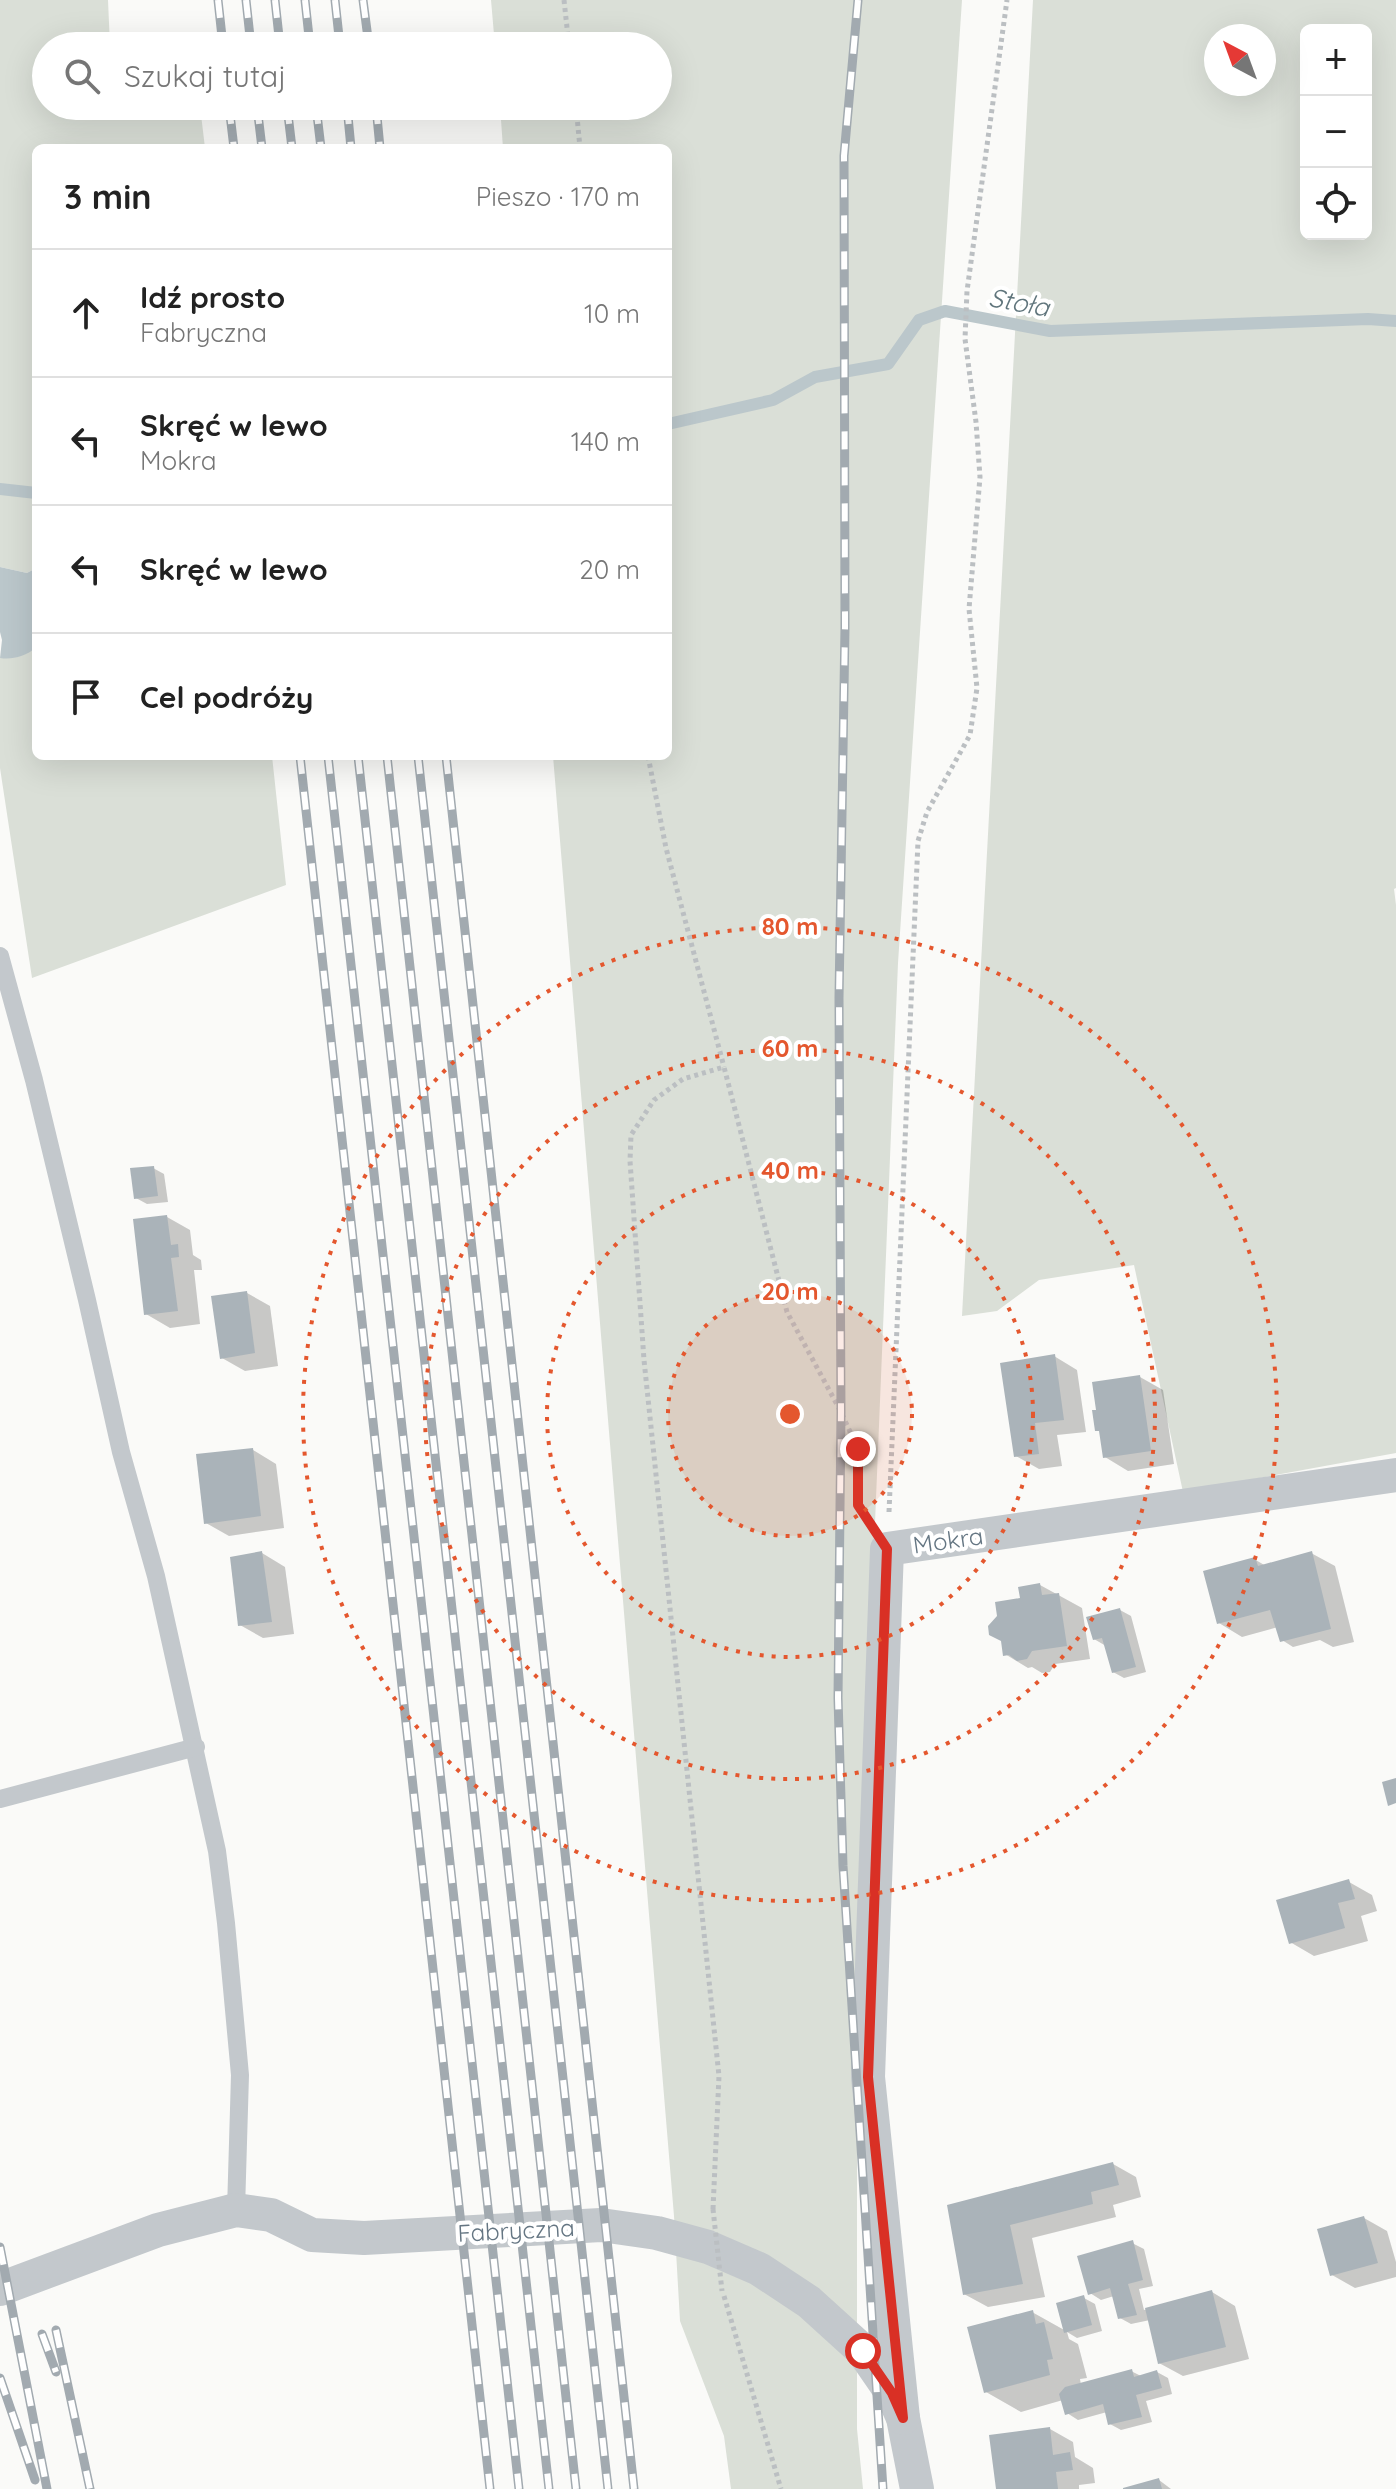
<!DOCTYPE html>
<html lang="pl">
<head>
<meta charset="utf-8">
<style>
  :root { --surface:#fff; --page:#f6f6f6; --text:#222; --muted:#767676; --line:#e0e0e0 }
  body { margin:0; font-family:Quicksand,sans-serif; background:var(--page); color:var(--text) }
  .controls { position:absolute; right:24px; top:24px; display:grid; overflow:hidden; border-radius:12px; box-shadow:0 8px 32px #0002 }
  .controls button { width:72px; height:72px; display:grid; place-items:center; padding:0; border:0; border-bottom:2px solid var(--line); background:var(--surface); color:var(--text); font:40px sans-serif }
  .compass { position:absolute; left:1204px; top:24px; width:72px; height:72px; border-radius:50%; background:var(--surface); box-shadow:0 8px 32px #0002; rotate:319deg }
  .stop { position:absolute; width:24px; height:24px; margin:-18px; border:6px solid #d93025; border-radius:50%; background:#fff }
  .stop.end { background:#d93025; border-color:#fff; box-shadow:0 2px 8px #0008 }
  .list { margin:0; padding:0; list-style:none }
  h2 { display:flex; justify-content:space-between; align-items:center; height:104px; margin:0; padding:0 32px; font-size:34px }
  h2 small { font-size:26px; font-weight:400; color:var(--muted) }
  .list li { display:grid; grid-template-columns:52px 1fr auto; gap:24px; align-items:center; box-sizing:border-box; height:128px; padding:0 32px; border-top:2px solid var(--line) }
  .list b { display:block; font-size:30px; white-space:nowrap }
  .list p { margin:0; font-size:26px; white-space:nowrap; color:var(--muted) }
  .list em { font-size:26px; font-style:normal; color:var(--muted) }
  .icon { flex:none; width:44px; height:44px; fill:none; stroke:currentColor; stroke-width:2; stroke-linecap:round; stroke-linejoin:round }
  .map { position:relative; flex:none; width:1396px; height:2489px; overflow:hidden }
  .search { position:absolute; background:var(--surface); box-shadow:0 8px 32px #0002; left:32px; top:32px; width:640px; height:88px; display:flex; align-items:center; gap:20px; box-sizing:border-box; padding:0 28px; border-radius:44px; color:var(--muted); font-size:30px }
  .panel { position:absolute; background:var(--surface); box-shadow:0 8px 32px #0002; left:32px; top:144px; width:640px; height:616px; border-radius:12px }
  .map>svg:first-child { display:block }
  .green { fill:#dadfd7; fill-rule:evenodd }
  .water { fill:#bbc7cb }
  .shadow { fill:#0003 }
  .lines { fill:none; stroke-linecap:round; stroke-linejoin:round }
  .stream { stroke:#bbc7cb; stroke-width:12 }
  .building { fill:#aab3b9 }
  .path { stroke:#bbbfc2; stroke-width:5; stroke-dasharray:4 4; stroke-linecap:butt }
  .service { stroke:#c3c8cc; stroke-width:18 }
  .minor { stroke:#c3c8cc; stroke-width:34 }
  .rail-casing { stroke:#a2aab0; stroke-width:9 }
  .rail { stroke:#fff; stroke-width:6; stroke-dasharray:18; stroke-linecap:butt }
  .path-bridge { stroke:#bbbfc2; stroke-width:5; stroke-dasharray:4 4; stroke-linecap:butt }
  .route { stroke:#d93025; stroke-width:10 }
  .ring { fill:none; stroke:#e4572e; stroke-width:4; stroke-dasharray:4 8 }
  .labels { text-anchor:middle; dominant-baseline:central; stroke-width:8; stroke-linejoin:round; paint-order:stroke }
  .street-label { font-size:24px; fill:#657683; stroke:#fff }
  .water-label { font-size:26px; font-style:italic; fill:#60757c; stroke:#fff }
  .centre { fill:#e4572e; stroke:#fff; stroke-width:4 }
  .ring-label { font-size:24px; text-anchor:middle; font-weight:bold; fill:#e4572e; stroke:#fff; stroke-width:8; stroke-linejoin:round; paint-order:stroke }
</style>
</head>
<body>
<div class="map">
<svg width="1396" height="2489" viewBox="0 0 1396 2489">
  <rect width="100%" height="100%" fill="#fafaf8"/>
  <g class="green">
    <polygon points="0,0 108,0 110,46 46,46 46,106 200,106 205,148 36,148 36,568 27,573 0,567"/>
    <polygon points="491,0 962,0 898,963 857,1962 857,2429 863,2489 731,2489 724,2436 680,2321 674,2216 553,756 668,756 668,148 503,148 500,106 658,106 658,46 495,46"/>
    <path d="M1033,0H1396V888L1394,889L1396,905V1453L1183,1492L1134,1265L1039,1280L997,1311L962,1316ZM1306,30H1366V234H1306ZM1216,36H1264V84H1216Z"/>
    <polygon points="36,648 36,756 272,756 286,885 32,978 0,768 0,658 17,657"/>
  </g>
  <path class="water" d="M0,567L27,573L36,568V648C25,656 13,660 0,658L2,640L0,632Z"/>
  <g class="shadow">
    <polygon points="153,1168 164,1174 168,1202 147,1204 136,1198"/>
    <polygon points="167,1217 190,1230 193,1255 201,1260 202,1270 194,1270 200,1324 170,1328 146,1314"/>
    <polygon points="247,1293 270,1306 278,1366 245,1371 222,1358"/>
    <polygon points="1054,1356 1077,1370 1086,1432 1057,1435 1062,1466 1039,1469 1016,1456"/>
    <polygon points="1140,1377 1163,1390 1174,1464 1128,1471 1105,1457"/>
    <polygon points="253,1450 276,1464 284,1528 229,1536 206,1523"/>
    <polygon points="262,1553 285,1567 294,1634 263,1638 240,1625"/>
    <polygon points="1311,1553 1335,1566 1354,1642 1333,1647 1320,1640 1293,1647 1282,1640 1278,1627 1242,1637 1219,1623 1254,1559 1266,1566"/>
    <polygon points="1040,1585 1082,1608 1090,1659 1055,1664 1050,1672 1042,1673 1032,1667 1028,1668 1005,1654 1023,1600"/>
    <polygon points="1120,1610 1131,1616 1146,1672 1124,1678 1113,1672 1106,1646 1094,1639"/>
    <polygon points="1349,1882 1372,1895 1377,1911 1361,1916 1368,1941 1314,1956 1290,1942"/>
    <polygon points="1113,2164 1136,2177 1141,2197 1113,2205 1116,2217 1032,2238 1045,2297 988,2307 964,2294 949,2206"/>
    <polygon points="1364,2218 1387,2231 1396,2262 1396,2277 1355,2288 1332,2275"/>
    <polygon points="1132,2243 1144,2249 1153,2286 1139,2289 1144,2310 1212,2292 1235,2306 1249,2359 1183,2376 1159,2363 1150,2320 1131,2324 1120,2318 1114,2296 1101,2300 1090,2293"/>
    <polygon points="1084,2298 1095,2304 1102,2331 1077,2338 1067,2332 1069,2339 1078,2344 1087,2378 1080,2379 1081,2385 1131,2371 1141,2376 1157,2372 1168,2378 1172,2394 1146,2401 1152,2422 1121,2430 1110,2424 1107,2412 1078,2420 1067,2413 1063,2400 1021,2412 986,2392 1032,2312 1066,2331"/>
    <polygon points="1050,2429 1073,2442 1075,2457 1093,2468 1095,2483 1079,2485 1079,2489 998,2489"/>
    <polygon points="1159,2480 1171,2489 1127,2489"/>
  </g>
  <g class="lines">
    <g class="stream">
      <polyline points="668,424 773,400 815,377 888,364 919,320 945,311 1050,331 1368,319 1396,321"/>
      <polyline points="0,489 36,493"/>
    </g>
  </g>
  <g class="building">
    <polygon points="154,1166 158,1196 134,1199 130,1168"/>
    <polygon points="167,1215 171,1245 178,1244 179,1257 171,1258 178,1311 144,1315 133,1219"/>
    <polygon points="247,1291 255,1353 220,1359 211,1296"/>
    <polygon points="1055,1354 1064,1420 1035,1423 1039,1454 1014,1457 1000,1363"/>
    <polygon points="1140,1375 1151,1451 1103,1458 1099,1431 1095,1431 1092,1410 1096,1410 1092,1382"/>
    <polygon points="253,1448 261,1516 204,1524 196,1454"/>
    <polygon points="262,1551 272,1622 238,1626 230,1557"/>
    <polygon points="1312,1551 1331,1629 1280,1642 1270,1610 1217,1624 1203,1571 1255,1557 1258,1566"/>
    <polygon points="1040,1583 1042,1595 1059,1593 1067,1646 1032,1651 1027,1659 1017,1661 1009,1655 1003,1656 1001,1641 989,1635 988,1626 997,1616 995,1602 1020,1598 1018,1587"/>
    <polygon points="1120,1608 1136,1667 1112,1673 1102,1638 1093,1640 1086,1617"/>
    <polygon points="1396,1778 1396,1803 1388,1806 1382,1782"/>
    <polygon points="1349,1879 1355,1899 1338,1903 1345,1928 1289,1944 1276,1900"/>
    <polygon points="1113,2162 1119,2185 1091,2192 1093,2204 1010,2225 1023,2284 963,2295 947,2205"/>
    <polygon points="1364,2216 1378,2263 1330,2276 1317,2229"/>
    <polygon points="1133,2240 1143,2280 1128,2284 1137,2315 1118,2319 1110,2288 1088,2295 1077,2256"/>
    <polygon points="1212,2290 1226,2347 1158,2364 1145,2308"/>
    <polygon points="1084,2295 1092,2325 1064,2333 1056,2303"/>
    <polygon points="1033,2310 1036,2324 1044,2322 1053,2359 1047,2360 1050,2375 984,2393 967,2327"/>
    <polygon points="1132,2369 1134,2377 1157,2370 1162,2388 1136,2395 1142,2417 1108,2425 1103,2404 1065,2415 1059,2394 1065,2387"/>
    <polygon points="1050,2427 1053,2455 1070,2452 1073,2470 1056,2472 1058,2489 996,2489 989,2435"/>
    <polygon points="1159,2478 1162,2489 1123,2489 1123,2488"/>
  </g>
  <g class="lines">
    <g class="path">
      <polyline points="564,0 569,46"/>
      <polyline points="576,106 580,148"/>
      <polyline points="648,756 666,848 724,1067"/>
      <polyline points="889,1512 918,841 927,812 970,735 977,688 969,609 980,477 976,422 965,339 967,291 1007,0"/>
      <polyline points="713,2209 719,2076 644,1360 630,1161 631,1135 654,1100 683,1079 724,1067 787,1312 841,1412 858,1449 858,1505 867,1518"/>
      <polyline points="724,2296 781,2489"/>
    </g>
    <g class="service">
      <polyline points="0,956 34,1080 87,1300 121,1452 156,1576 217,1851 226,1923 240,2075 236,2210"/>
      <polyline points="0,1799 196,1747"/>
    </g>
    <g class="minor">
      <polyline points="0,2289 158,2230 236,2210 271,2215 312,2235 364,2238 601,2225 657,2233 708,2247 759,2269 809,2302 863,2351 892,2393 903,2418 917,2489"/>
      <polyline points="903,2418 868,2077 887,1549 1396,1475"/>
    </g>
    <defs>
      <g id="rail">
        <polyline points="218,0 223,46"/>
        <polyline points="246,0 251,46"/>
        <polyline points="275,0 280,46"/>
        <polyline points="305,0 310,46"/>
        <polyline points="335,0 340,46"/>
        <polyline points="363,0 369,46"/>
        <polyline points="858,0 844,156 845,627 839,998 841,1412 838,1698 843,1866 883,2489"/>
        <polyline points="229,106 234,148"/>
        <polyline points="257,106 262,148"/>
        <polyline points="287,106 292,148"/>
        <polyline points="316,106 321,148"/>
        <polyline points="347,106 351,148"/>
        <polyline points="376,106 380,148"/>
        <polyline points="300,756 490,2489"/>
        <polyline points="328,756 519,2489"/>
        <polyline points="358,756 549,2489"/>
        <polyline points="387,756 576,2489"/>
        <polyline points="418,756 608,2489"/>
        <polyline points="446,756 634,2489"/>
        <polyline points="0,2247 47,2489"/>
        <polyline points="56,2330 90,2489"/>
        <polyline points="42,2334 56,2372"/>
        <polyline points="0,2378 35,2480"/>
      </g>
    </defs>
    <use href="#rail" class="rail-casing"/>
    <use href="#rail" class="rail"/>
    <polyline class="path-bridge" points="713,2209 722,2291"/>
  </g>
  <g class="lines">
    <polyline class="route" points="858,1449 858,1505 887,1549 868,2077 903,2418 892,2393 863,2351"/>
  </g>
  <circle cx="790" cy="1414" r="122" fill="#e4572e" fill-opacity=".12"/>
  <g class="ring">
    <circle cx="790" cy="1414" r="122"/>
    <circle cx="790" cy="1414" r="243"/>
    <circle cx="790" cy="1414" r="365"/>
    <circle cx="790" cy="1414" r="487"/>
  </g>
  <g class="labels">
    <g class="street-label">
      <text transform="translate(948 1540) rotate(-8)">Mokra</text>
      <text transform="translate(516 2230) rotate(-3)">Fabryczna</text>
    </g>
    <g class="water-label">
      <text transform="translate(1019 302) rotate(10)">Stoła</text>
    </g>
  </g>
  <circle cx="790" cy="1414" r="12" class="centre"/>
  <g class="ring-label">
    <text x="790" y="935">80 m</text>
    <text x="790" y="1057">60 m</text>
    <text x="790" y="1179">40 m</text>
    <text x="790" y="1300">20 m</text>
  </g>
</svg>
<div class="controls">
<button>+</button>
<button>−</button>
<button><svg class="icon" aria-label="locate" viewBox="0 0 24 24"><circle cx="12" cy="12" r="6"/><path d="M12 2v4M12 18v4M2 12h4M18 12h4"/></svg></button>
</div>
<svg class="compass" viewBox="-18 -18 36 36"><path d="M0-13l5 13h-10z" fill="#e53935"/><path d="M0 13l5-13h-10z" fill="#767676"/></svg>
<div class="stop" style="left:863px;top:2351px"></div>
<div class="stop end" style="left:858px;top:1449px"></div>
<div class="search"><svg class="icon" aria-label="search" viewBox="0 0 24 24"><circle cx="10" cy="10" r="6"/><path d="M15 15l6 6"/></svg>Szukaj tutaj</div>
<section class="panel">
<h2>3 min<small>Pieszo · 170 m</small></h2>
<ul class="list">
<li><svg class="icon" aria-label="ahead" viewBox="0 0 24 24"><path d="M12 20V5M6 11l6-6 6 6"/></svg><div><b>Idź prosto</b><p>Fabryczna</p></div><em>10 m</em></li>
<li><svg class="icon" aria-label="left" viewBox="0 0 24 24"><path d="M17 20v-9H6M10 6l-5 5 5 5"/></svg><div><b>Skręć w lewo</b><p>Mokra</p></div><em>140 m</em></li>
<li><svg class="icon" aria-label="left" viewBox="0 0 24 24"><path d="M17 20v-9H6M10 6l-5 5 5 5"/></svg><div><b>Skręć w lewo</b></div><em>20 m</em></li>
<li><svg class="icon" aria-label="arrive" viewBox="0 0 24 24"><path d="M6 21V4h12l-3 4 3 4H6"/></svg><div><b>Cel podróży</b></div></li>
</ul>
</section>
</div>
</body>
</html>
